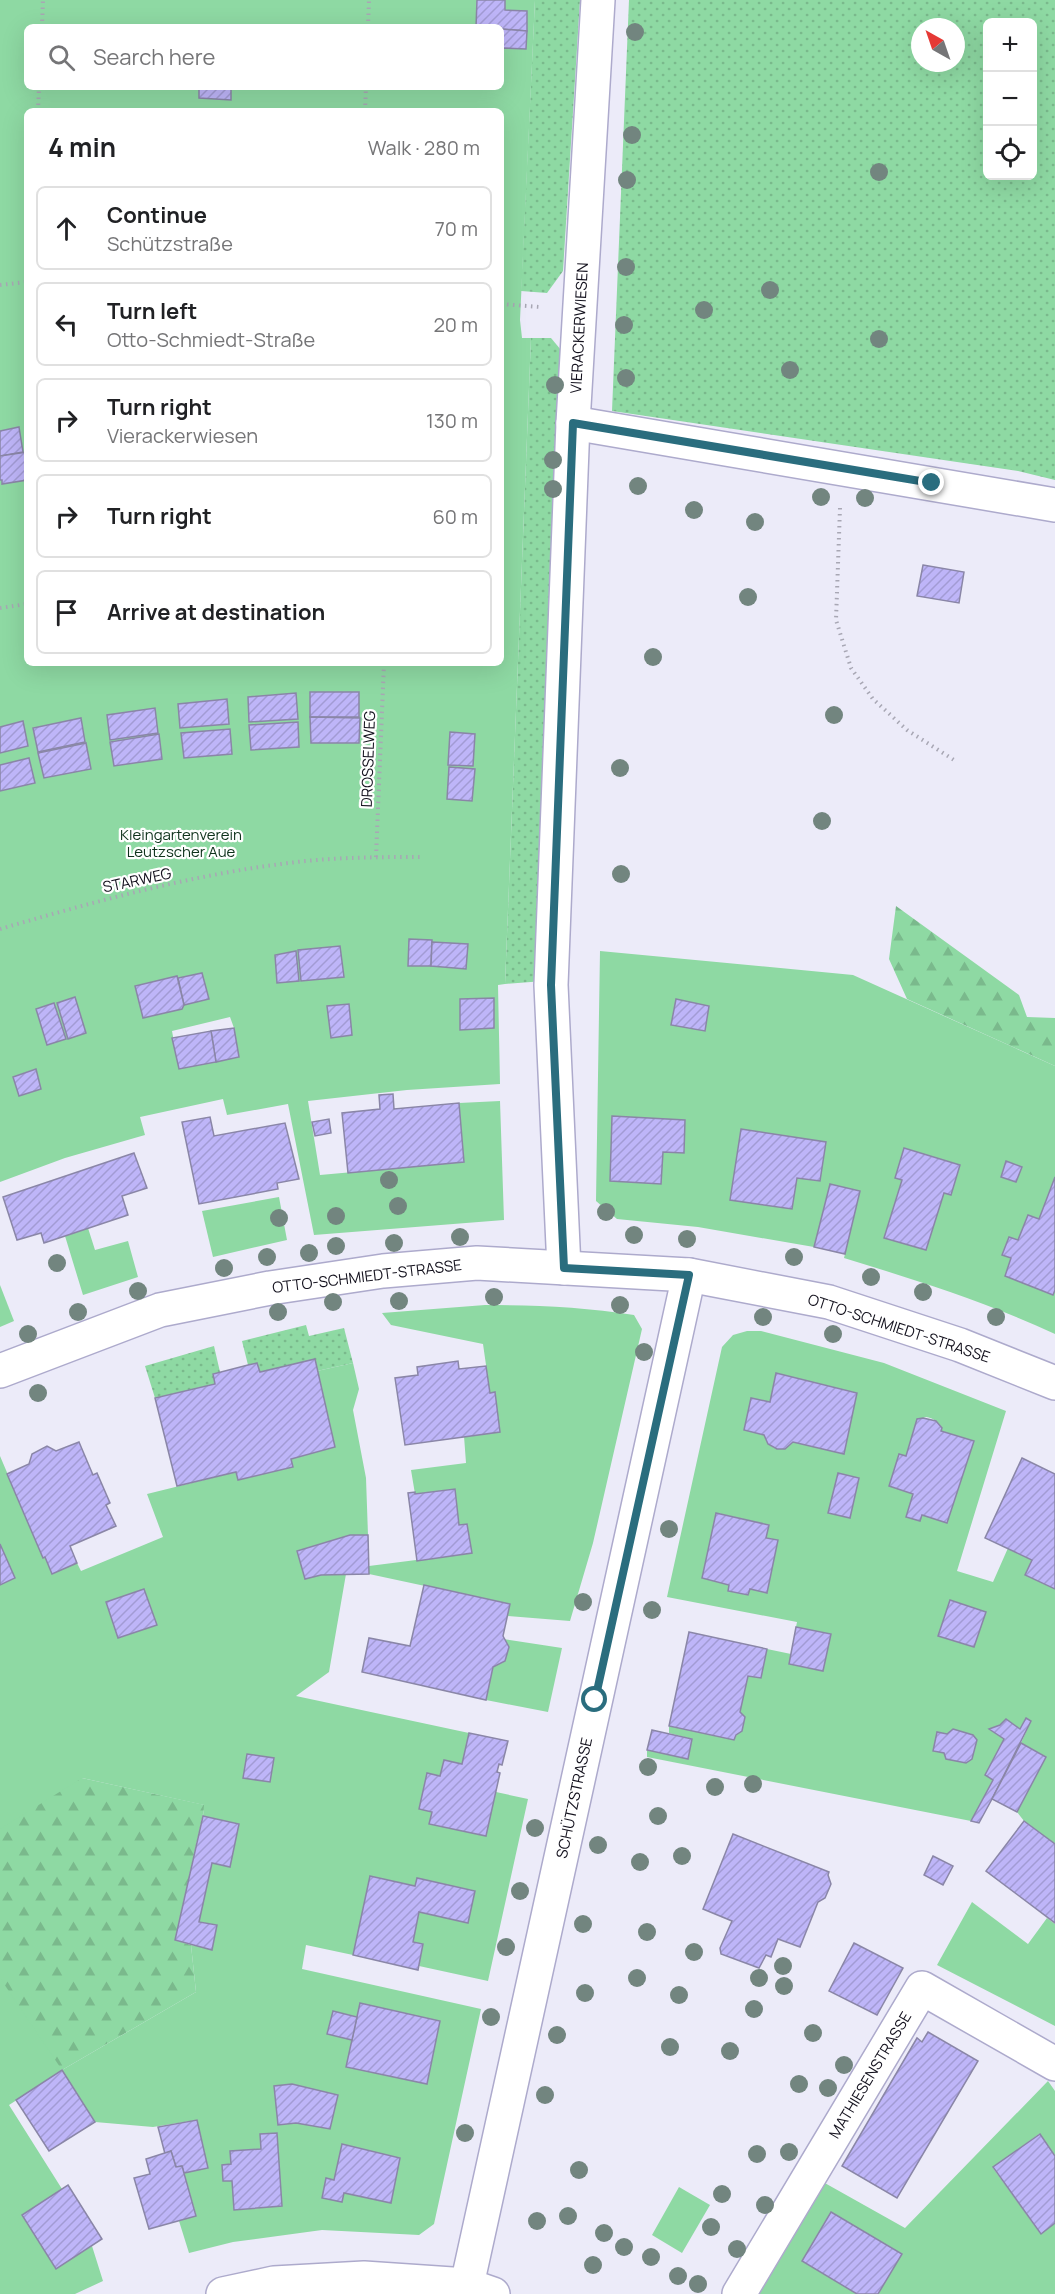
<!DOCTYPE html>
<html lang="en">
<head>
<meta charset="utf-8">
<style>
  :root { --surface:#fff; --page:#f6f6f6; --text:#202124; --muted:#757577; --line:#e0e0e0 }
  body { margin:0; font-family:Manrope,sans-serif; background:var(--page); color:var(--text) }
  .controls { position:absolute; right:18px; top:18px; display:grid; overflow:hidden; border-radius:9px; box-shadow:0 6px 24px #0002 }
  .controls button { width:54px; height:54px; display:grid; place-items:center; padding:0; border:0; border-bottom:2px solid var(--line); background:var(--surface); color:var(--text); font:30px sans-serif }
  .compass { position:absolute; left:911px; top:18px; width:54px; height:54px; border-radius:50%; background:var(--surface); box-shadow:0 6px 24px #0002; rotate:320deg }
  .stop { position:absolute; width:18px; height:18px; margin:-14px; border:4px solid #2a6d7e; border-radius:50%; background:#fff }
  .stop.end { background:#2a6d7e; border-color:#fff; box-shadow:0 2px 6px #0008 }
  .list { margin:0; padding:0; list-style:none }
  h2 { display:flex; justify-content:space-between; align-items:center; height:78px; margin:0; padding:0 24px; font-size:26px }
  h2 small { font-size:20px; font-weight:400; color:var(--muted) }
  .list li { display:grid; grid-template-columns:39px 1fr auto; gap:18px; align-items:center; box-sizing:border-box; height:84px; margin:0 12px 12px; padding:0 12px; border:2px solid var(--line); border-radius:9px }
  .list b { display:block; font-size:22px; white-space:nowrap }
  .list p { margin:0; font-size:20px; white-space:nowrap; color:var(--muted) }
  .list em { font-size:20px; font-style:normal; color:var(--muted) }
  .icon { flex:none; width:33px; height:33px; fill:none; stroke:currentColor; stroke-width:2; stroke-linecap:round; stroke-linejoin:round }
  .map { position:relative; flex:none; width:1055px; height:2294px; overflow:hidden }
  .search { position:absolute; background:var(--surface); box-shadow:0 6px 24px #0002; left:24px; top:24px; width:480px; height:66px; display:flex; align-items:center; gap:15px; box-sizing:border-box; padding:0 21px; border-radius:9px; color:var(--muted); font-size:22px }
  .panel { position:absolute; background:var(--surface); box-shadow:0 6px 24px #0002; left:24px; top:108px; width:480px; height:558px; border-radius:9px }
  .map>svg:first-child { display:block }
  .grass { fill:url(#grass-dots); fill-rule:evenodd }
  .forest { fill:url(#forest-firs) }
  .garden { fill:#8ed9a3; fill-rule:evenodd }
  .building { fill:url(#building-hatch); stroke:#8a86a7; stroke-width:1.5 }
  .lines { fill:none; stroke-linecap:round; stroke-linejoin:round }
  .minor-casing { stroke:#adaacc; stroke-width:36 }
  .path { stroke:#a8a7b4; stroke-width:4; stroke-dasharray:1.5 4.5; stroke-linecap:butt }
  .minor { stroke:#fff; stroke-width:33 }
  .tree { fill:#72857f }
  .route { stroke:#2a6d7e; stroke-width:8 }
  .labels { text-anchor:middle; dominant-baseline:central; stroke-width:4.5; stroke-linejoin:round; paint-order:stroke }
  .street-label { font-size:15px; fill:#13111d; stroke:#fff }
  .park-label { font-size:15px; fill:#0e321b; stroke:#fff }
</style>
</head>
<body>
<div class="map">
<svg width="1055" height="2294" viewBox="0 0 1055 2294">
  <defs>
    <pattern id="grass-dots" width="8" height="8" patternUnits="userSpaceOnUse" patternTransform="scale(1.5)"><rect width="8" height="8" fill="#8ed9a3"/><path d="M2 2h.1M6 6h.1" fill="none" stroke="#7ab98c" stroke-width="1.8" stroke-linecap="round"/></pattern>
    <pattern id="forest-firs" width="22" height="20" patternUnits="userSpaceOnUse" patternTransform="scale(1.5)"><rect width="22" height="20" fill="#8ed9a3"/><path d="M5 1l3.5 6h-7zM16 11l3.5 6h-7z" fill="#7ab98c"/></pattern>
    <pattern id="building-hatch" width="6" height="6" patternUnits="userSpaceOnUse" patternTransform="scale(1.5)"><rect width="6" height="6" fill="#beb5f8"/><path d="M-1 1l2-2M0 6l6-6M5 7l2-2" fill="none" stroke="#a29bd4"/></pattern>
  </defs>
  <rect width="100%" height="100%" fill="#ecebf9"/>
  <g class="grass">
    <polygon points="535,0 580,0 563,271 547,293 521,291"/>
    <path d="M629,0H1055V480L1018,471L612,411ZM988,22H1032V176H988ZM920,27H956V63H920Z"/>
    <polygon points="531,338 551,338 561,350 544,981 505,984"/>
    <polygon points="306,1325 309,1336 344,1328 353,1363 317,1371 260,1372 257,1363 248,1365 242,1341"/>
    <polygon points="214,1346 220,1372 213,1374 215,1384 155,1398 145,1366"/>
  </g>
  <g class="forest">
    <polygon points="896,906 1019,995 1027,1017 1055,1018 1055,1066 907,999 889,959"/>
    <polygon points="0,1778 82,1778 205,1805 175,1940 191,1945 196,1992 62,2070 0,2014"/>
  </g>
  <g class="garden">
    <path d="M0,0H535L520,320L522,338H531L505,984L498,985L500,1084L407,1090L308,1101L320,1175L464,1162L459,1103L500,1101L504,1220L314,1235L288,1104L227,1115L223,1099L140,1117L145,1135L65,1158L0,1182ZM27,27H501V87H27ZM27,111H501V663H27ZM230,1017L234,1028L238,1057L179,1069L172,1031ZM35,1069L41,1089L19,1095L13,1077Z"/>
    <path d="M600,951L853,975L1055,1066V1334C986,1302 916,1280 844,1258L860,1191L814,1247L698,1227L617,1219L596,1201Z"/>
    <polygon points="279,1197 287,1240 213,1257 202,1211"/>
    <polygon points="88,1228 95,1250 128,1241 138,1277 83,1295 65,1236"/>
    <polygon points="0,1285 14,1321 0,1327"/>
    <path d="M485,1305C535,1305 585,1307 634,1315L642,1329L593,1543L570,1621L507,1616L509,1604L369,1574V1566L471,1553L467,1525H459L455,1489L415,1494L411,1470L466,1463L464,1436L500,1431L495,1393H490L483,1344L391,1325L382,1313Z"/>
    <path d="M747,1331H761L884,1363L1006,1411L957,1571L993,1582L1008,1548L1032,1560L1025,1575L1055,1589V1844L1024,1821L1017,1812L1046,1757L1021,1743L1031,1721L1026,1718L1020,1729L1006,1719L1000,1725L989,1729L1004,1739L985,1775L993,1780L971,1821L647,1757V1750L688,1759L692,1739L669,1733V1726L734,1740L745,1718L740,1712L748,1676L761,1678L767,1649L791,1654L789,1664L823,1671L830,1634L796,1627L797,1622L667,1597L722,1347L733,1335ZM776,1373L857,1393L844,1454L793,1442C782,1454 769,1450 764,1435L744,1430L751,1398L770,1402ZM926,1417C933,1418 939,1422 942,1428L941,1431L974,1441L947,1523L922,1515L906,1517L913,1494L889,1486L906,1456L917,1420ZM838,1473L859,1478L850,1518L829,1512ZM717,1513L769,1525L766,1538L778,1540L767,1593L750,1589L748,1595L729,1591V1585L702,1578Z"/>
    <path d="M353,1363L359,1389L353,1410L366,1478L368,1535H353L297,1551L305,1579L321,1575L346,1574L329,1672L296,1696L469,1733L462,1764L444,1760L440,1776L427,1774L419,1809L432,1812L430,1824L485,1836L496,1792L528,1799L488,1981L419,1966L423,1944L413,1942L419,1912L475,1891L417,1878L415,1886L370,1877L353,1955L306,1945L302,1969L481,2009L434,2224L419,2235L322,2230L233,2242L189,2253L179,2221L196,2215L184,2173L197,2120L153,2127L95,2122L62,2071L9,2105L62,2189L22,2215L56,2268L92,2246L103,2281L75,2294H0V1978L62,2070L196,1992L191,1945L212,1949L217,1925L199,1922L212,1863L230,1866L239,1824L203,1816L204,1805L82,1778L0,1829V1456L43,1557H45L52,1573L77,1563L81,1571L163,1537L147,1494L236,1472L238,1480L292,1467L291,1459L335,1447L317,1371ZM144,1589L156,1625L119,1638L107,1602ZM360,2003L440,2021L427,2084L346,2067L352,2040L327,2033L333,2011L357,2017ZM292,2084L338,2095L330,2128L296,2123L274,2086ZM277,2133L282,2206L235,2210L232,2181H223L231,2164L230,2151L261,2149L260,2134ZM342,2145L400,2158L391,2203L344,2193L342,2202L334,2180Z"/>
    <polygon points="503,1639 562,1648 548,1712 486,1700 493,1667 505,1661 509,1647"/>
    <polygon points="972,1902 1028,1944 1047,1918 1055,1924 1055,2026 937,1965"/>
    <polygon points="1048,2081 1055,2091 1055,2156 1039,2134 993,2168 1040,2233 1055,2223 1055,2294 878,2294 902,2254 832,2213 803,2261 857,2294 757,2294 823,2182 905,2228"/>
    <polygon points="679,2187 710,2205 682,2253 652,2235"/>
  </g>
  <g class="building">
    <polygon points="477,0 505,0 505,10 527,11 527,31 501,29 501,27 476,27"/>
    <polygon points="501,29 527,31 526,49 503,48 502,73"/>
    <polygon points="199,87 231,87 231,100 199,98"/>
    <polygon points="19,427 23,452 0,456 0,431"/>
    <polygon points="27,452 27,480 2,484 2,480 0,480 0,456"/>
    <polygon points="923,565 964,572 959,603 917,596"/>
    <polygon points="501,594 503,594 502,619 501,619"/>
    <rect x="310" y="692" width="49" height="25"/>
    <polygon points="296,693 298,719 249,722 248,697"/>
    <polygon points="227,699 229,724 180,728 178,704"/>
    <polygon points="155,708 158,733 110,740 107,715"/>
    <polygon points="310,717 360,718 359,743 311,743"/>
    <polygon points="81,718 85,742 38,752 33,728"/>
    <polygon points="23,721 28,746 0,753 0,727"/>
    <polygon points="298,722 299,747 251,750 249,725"/>
    <polygon points="230,729 232,754 184,758 181,733"/>
    <polygon points="450,732 475,734 473,766 448,765"/>
    <polygon points="159,734 162,759 114,766 110,742"/>
    <polygon points="86,743 91,769 44,778 38,753"/>
    <polygon points="29,758 35,783 0,791 0,765"/>
    <polygon points="449,767 475,769 472,801 447,799"/>
    <polygon points="409,939 432,940 431,966 408,966"/>
    <polygon points="432,942 468,944 466,969 431,966"/>
    <polygon points="340,946 344,977 301,981 298,950"/>
    <polygon points="296,951 299,981 277,983 275,955"/>
    <polygon points="202,973 209,999 184,1005 178,978"/>
    <polygon points="177,976 184,1005 182,1009 143,1018 135,986"/>
    <polygon points="75,997 86,1033 68,1039 57,1003"/>
    <polygon points="494,998 494,1028 460,1030 460,999"/>
    <polygon points="676,999 709,1006 705,1031 671,1025"/>
    <polygon points="54,1003 66,1039 47,1045 36,1009"/>
    <polygon points="349,1004 352,1035 331,1038 327,1006"/>
    <polygon points="234,1028 239,1057 216,1062 211,1031"/>
    <polygon points="211,1031 216,1062 179,1069 172,1038"/>
    <polygon points="36,1069 41,1089 19,1096 13,1077"/>
    <polygon points="393,1094 394,1109 459,1103 464,1162 348,1173 342,1113 380,1109 379,1095"/>
    <polygon points="612,1116 685,1120 684,1153 663,1152 661,1184 610,1181"/>
    <polygon points="210,1117 214,1136 285,1123 299,1179 277,1183 278,1189 199,1204 182,1122"/>
    <polygon points="329,1119 331,1133 315,1136 312,1122"/>
    <polygon points="741,1129 826,1142 820,1181 797,1178 792,1209 730,1200"/>
    <polygon points="904,1148 960,1165 951,1195 944,1193 926,1250 884,1238 902,1180 895,1178"/>
    <polygon points="134,1153 147,1188 122,1196 128,1215 44,1243 41,1233 17,1240 3,1197"/>
    <polygon points="1006,1161 1022,1167 1016,1182 1001,1177"/>
    <polygon points="1055,1177 1055,1290 1053,1295 1005,1276 1011,1258 1002,1255 1009,1237 1018,1240 1028,1215 1039,1219"/>
    <polygon points="830,1184 860,1191 845,1254 814,1247"/>
    <polygon points="315,1359 335,1447 291,1459 293,1467 238,1480 236,1472 177,1486 155,1398 215,1384 213,1374 248,1365 257,1363 260,1372"/>
    <polygon points="458,1361 459,1369 486,1366 490,1393 495,1392 500,1432 405,1445 395,1378 418,1375 417,1367"/>
    <polygon points="776,1373 857,1393 844,1454 793,1442 785,1449 777,1449 768,1444 764,1435 744,1430 751,1398 770,1402"/>
    <polygon points="923,1418 936,1421 942,1428 941,1431 974,1441 947,1523 922,1515 920,1521 906,1517 913,1494 889,1486 899,1454 906,1456 917,1419"/>
    <polygon points="79,1442 93,1475 97,1473 110,1503 106,1505 116,1526 70,1546 77,1563 52,1574 45,1557 43,1558 7,1474 29,1464 32,1454 47,1446 56,1451"/>
    <polygon points="1022,1458 1055,1474 1055,1589 1025,1575 1032,1560 985,1538"/>
    <polygon points="838,1473 859,1478 850,1518 828,1513"/>
    <polygon points="455,1489 459,1525 467,1524 472,1553 417,1561 408,1493 415,1492 415,1494"/>
    <polygon points="716,1513 769,1525 766,1538 778,1540 767,1593 750,1589 748,1595 728,1591 729,1585 702,1578"/>
    <polygon points="350,1535 368,1535 369,1574 321,1575 305,1579 297,1551"/>
    <polygon points="0,1544 15,1578 0,1585"/>
    <polygon points="424,1585 510,1604 503,1636 509,1647 505,1661 493,1667 486,1700 362,1672 369,1638 410,1646"/>
    <polygon points="144,1589 157,1625 118,1638 106,1602"/>
    <polygon points="950,1600 986,1612 974,1647 938,1636"/>
    <polygon points="796,1627 831,1634 823,1671 789,1664"/>
    <polygon points="689,1632 767,1649 761,1678 748,1676 740,1712 745,1717 742,1731 736,1735 734,1740 669,1726"/>
    <polygon points="1026,1718 1031,1721 992,1799 979,1823 971,1821 993,1780 985,1775 1004,1739 989,1729 1000,1725 1006,1719 1020,1729"/>
    <polygon points="953,1729 973,1735 977,1740 972,1759 966,1763 946,1759 944,1753 933,1751 937,1732 947,1734"/>
    <polygon points="652,1730 692,1739 688,1759 647,1750"/>
    <polygon points="469,1733 508,1741 502,1765 499,1764 497,1772 500,1773 486,1836 429,1824 432,1812 419,1809 427,1773 440,1776 444,1760 462,1764"/>
    <polygon points="1021,1743 1046,1757 1017,1812 992,1799"/>
    <polygon points="247,1754 274,1758 270,1782 243,1778"/>
    <polygon points="203,1816 239,1824 230,1867 212,1863 199,1922 217,1925 212,1950 175,1940"/>
    <polygon points="1024,1821 1055,1844 1055,1923 986,1871"/>
    <polygon points="733,1834 829,1872 828,1875 831,1884 825,1898 818,1902 800,1947 778,1939 771,1957 766,1955 759,1968 721,1954 720,1948 732,1921 703,1909"/>
    <polygon points="933,1856 953,1866 943,1885 924,1875"/>
    <polygon points="370,1876 415,1886 417,1878 475,1891 468,1923 419,1912 413,1942 423,1944 418,1970 353,1955"/>
    <polygon points="854,1943 903,1968 877,2015 829,1991"/>
    <polygon points="360,2003 440,2021 427,2084 346,2067"/>
    <polygon points="333,2011 357,2017 352,2040 327,2034"/>
    <polygon points="928,2032 978,2061 897,2198 842,2166 917,2038 922,2042"/>
    <polygon points="62,2070 95,2122 49,2151 16,2100"/>
    <polygon points="292,2084 338,2095 330,2129 296,2123 278,2125 274,2086"/>
    <polygon points="197,2120 208,2168 184,2173 182,2166 176,2167 171,2151 165,2154 158,2127"/>
    <polygon points="277,2133 282,2206 234,2210 232,2181 223,2181 222,2165 231,2164 230,2151 261,2149 260,2134"/>
    <polygon points="1040,2134 1055,2156 1055,2223 1041,2234 993,2167"/>
    <polygon points="342,2144 400,2158 391,2203 344,2193 342,2202 322,2198 326,2178 334,2180"/>
    <polygon points="171,2151 176,2167 182,2166 196,2216 149,2229 134,2178 150,2174 146,2159"/>
    <polygon points="68,2185 102,2239 56,2269 22,2215"/>
    <polygon points="831,2212 902,2254 878,2294 857,2294 802,2261"/>
  </g>
  <g class="lines">
    <defs>
      <g id="minor">
        <polyline points="573,423 1055,505"/>
        <polyline points="564,1268 551,985 573,423 598,0"/>
        <polyline points="0,1371 160,1310 270,1288 383,1271 477,1263 689,1275 829,1302 960,1345 1055,1383"/>
        <polyline points="467,2285 689,1275"/>
        <polyline points="223,2294 274,2283 364,2278 467,2285 493,2294"/>
        <polyline points="739,2294 922,1988 1055,2064"/>
      </g>
    </defs>
    <use href="#minor" class="minor-casing"/>
    <g class="path">
      <polyline points="42,27 43,0"/>
      <polyline points="368,27 369,0"/>
      <polyline points="38,111 39,87"/>
      <polyline points="365,111 366,87"/>
      <polyline points="0,285 27,282"/>
      <polyline points="501,304 540,307"/>
      <polyline points="840,508 836,620 851,668 873,699 907,730 954,760"/>
      <polyline points="0,608 27,604"/>
      <polyline points="376,857 384,663"/>
      <path d="M0,929C100,900 202,872 306,861C345,857 385,857 424,857"/>
    </g>
    <use href="#minor" class="minor"/>
  </g>
  <g class="tree">
    <circle cx="635" cy="32" r="9"/>
    <circle cx="632" cy="135" r="9"/>
    <circle cx="879" cy="172" r="9"/>
    <circle cx="627" cy="180" r="9"/>
    <circle cx="626" cy="267" r="9"/>
    <circle cx="770" cy="290" r="9"/>
    <circle cx="704" cy="310" r="9"/>
    <circle cx="624" cy="325" r="9"/>
    <circle cx="879" cy="339" r="9"/>
    <circle cx="790" cy="370" r="9"/>
    <circle cx="626" cy="378" r="9"/>
    <circle cx="555" cy="385" r="9"/>
    <circle cx="553" cy="460" r="9"/>
    <circle cx="638" cy="486" r="9"/>
    <circle cx="553" cy="489" r="9"/>
    <circle cx="821" cy="497" r="9"/>
    <circle cx="865" cy="498" r="9"/>
    <circle cx="694" cy="510" r="9"/>
    <circle cx="755" cy="522" r="9"/>
    <circle cx="748" cy="597" r="9"/>
    <circle cx="653" cy="657" r="9"/>
    <circle cx="834" cy="715" r="9"/>
    <circle cx="620" cy="768" r="9"/>
    <circle cx="822" cy="821" r="9"/>
    <circle cx="621" cy="874" r="9"/>
    <circle cx="389" cy="1180" r="9"/>
    <circle cx="398" cy="1206" r="9"/>
    <circle cx="606" cy="1212" r="9"/>
    <circle cx="336" cy="1216" r="9"/>
    <circle cx="279" cy="1218" r="9"/>
    <circle cx="634" cy="1235" r="9"/>
    <circle cx="460" cy="1237" r="9"/>
    <circle cx="687" cy="1239" r="9"/>
    <circle cx="394" cy="1243" r="9"/>
    <circle cx="336" cy="1246" r="9"/>
    <circle cx="309" cy="1253" r="9"/>
    <circle cx="267" cy="1257" r="9"/>
    <circle cx="794" cy="1257" r="9"/>
    <circle cx="57" cy="1263" r="9"/>
    <circle cx="224" cy="1268" r="9"/>
    <circle cx="871" cy="1277" r="9"/>
    <circle cx="138" cy="1291" r="9"/>
    <circle cx="923" cy="1292" r="9"/>
    <circle cx="494" cy="1297" r="9"/>
    <circle cx="399" cy="1301" r="9"/>
    <circle cx="333" cy="1302" r="9"/>
    <circle cx="620" cy="1305" r="9"/>
    <circle cx="78" cy="1312" r="9"/>
    <circle cx="278" cy="1312" r="9"/>
    <circle cx="763" cy="1317" r="9"/>
    <circle cx="996" cy="1317" r="9"/>
    <circle cx="28" cy="1334" r="9"/>
    <circle cx="833" cy="1334" r="9"/>
    <circle cx="644" cy="1352" r="9"/>
    <circle cx="38" cy="1393" r="9"/>
    <circle cx="669" cy="1529" r="9"/>
    <circle cx="583" cy="1602" r="9"/>
    <circle cx="652" cy="1610" r="9"/>
    <circle cx="648" cy="1767" r="9"/>
    <circle cx="753" cy="1784" r="9"/>
    <circle cx="715" cy="1787" r="9"/>
    <circle cx="658" cy="1816" r="9"/>
    <circle cx="535" cy="1828" r="9"/>
    <circle cx="598" cy="1845" r="9"/>
    <circle cx="682" cy="1856" r="9"/>
    <circle cx="640" cy="1862" r="9"/>
    <circle cx="520" cy="1891" r="9"/>
    <circle cx="583" cy="1924" r="9"/>
    <circle cx="647" cy="1932" r="9"/>
    <circle cx="506" cy="1947" r="9"/>
    <circle cx="694" cy="1952" r="9"/>
    <circle cx="783" cy="1966" r="9"/>
    <circle cx="637" cy="1978" r="9"/>
    <circle cx="759" cy="1978" r="9"/>
    <circle cx="784" cy="1986" r="9"/>
    <circle cx="585" cy="1993" r="9"/>
    <circle cx="679" cy="1995" r="9"/>
    <circle cx="754" cy="2009" r="9"/>
    <circle cx="491" cy="2017" r="9"/>
    <circle cx="813" cy="2033" r="9"/>
    <circle cx="557" cy="2035" r="9"/>
    <circle cx="670" cy="2047" r="9"/>
    <circle cx="730" cy="2051" r="9"/>
    <circle cx="844" cy="2065" r="9"/>
    <circle cx="799" cy="2084" r="9"/>
    <circle cx="828" cy="2088" r="9"/>
    <circle cx="545" cy="2095" r="9"/>
    <circle cx="465" cy="2133" r="9"/>
    <circle cx="789" cy="2152" r="9"/>
    <circle cx="757" cy="2154" r="9"/>
    <circle cx="579" cy="2170" r="9"/>
    <circle cx="722" cy="2194" r="9"/>
    <circle cx="765" cy="2205" r="9"/>
    <circle cx="568" cy="2216" r="9"/>
    <circle cx="537" cy="2221" r="9"/>
    <circle cx="711" cy="2227" r="9"/>
    <circle cx="604" cy="2233" r="9"/>
    <circle cx="624" cy="2247" r="9"/>
    <circle cx="737" cy="2249" r="9"/>
    <circle cx="651" cy="2257" r="9"/>
    <circle cx="593" cy="2265" r="9"/>
    <circle cx="678" cy="2276" r="9"/>
    <circle cx="698" cy="2284" r="9"/>
  </g>
  <g class="lines">
    <polyline class="route" points="595,1700 689,1275 564,1268 551,985 573,423 932,483"/>
  </g>
  <g class="labels">
    <g class="street-label">
      <text transform="translate(579 328) rotate(-87)">VIERACKERWIESEN</text>
      <text transform="translate(368 759) rotate(-88)">DROSSELWEG</text>
      <text transform="translate(137 880) rotate(-12)">STARWEG</text>
      <text transform="translate(367 1276) rotate(-7)">OTTO-SCHMIEDT-STRASSE</text>
      <text transform="translate(899 1328) rotate(18)">OTTO-SCHMIEDT-STRASSE</text>
      <text transform="translate(574 1798) rotate(-78)">SCHÜTZSTRASSE</text>
      <text transform="translate(870 2075) rotate(-59)">MATHIESENSTRASSE</text>
    </g>
    <g class="park-label">
      <text x="181" y="834">Kleingartenverein<tspan x="181" dy="17">Leutzscher Aue</tspan></text>
    </g>
  </g>
</svg>
<div class="controls">
<button>+</button>
<button>−</button>
<button><svg class="icon" aria-label="locate" viewBox="0 0 24 24"><circle cx="12" cy="12" r="6"/><path d="M12 2v4M12 18v4M2 12h4M18 12h4"/></svg></button>
</div>
<svg class="compass" viewBox="-18 -18 36 36"><path d="M0-13l5 13h-10z" fill="#e53935"/><path d="M0 13l5-13h-10z" fill="#757577"/></svg>
<div class="stop" style="left:595px;top:1700px"></div>
<div class="stop end" style="left:932px;top:483px"></div>
<div class="search"><svg class="icon" aria-label="search" viewBox="0 0 24 24"><circle cx="10" cy="10" r="6"/><path d="M15 15l6 6"/></svg>Search here</div>
<section class="panel">
<h2>4 min<small>Walk · 280 m</small></h2>
<ul class="list">
<li><svg class="icon" aria-label="ahead" viewBox="0 0 24 24"><path d="M12 20V5M6 11l6-6 6 6"/></svg><div><b>Continue</b><p>Schützstraße</p></div><em>70 m</em></li>
<li><svg class="icon" aria-label="left" viewBox="0 0 24 24"><path d="M17 20v-9H6M10 6l-5 5 5 5"/></svg><div><b>Turn left</b><p>Otto-Schmiedt-Straße</p></div><em>20 m</em></li>
<li><svg class="icon" aria-label="right" viewBox="0 0 24 24"><path d="M7 20v-9h11M14 6l5 5-5 5"/></svg><div><b>Turn right</b><p>Vierackerwiesen</p></div><em>130 m</em></li>
<li><svg class="icon" aria-label="right" viewBox="0 0 24 24"><path d="M7 20v-9h11M14 6l5 5-5 5"/></svg><div><b>Turn right</b></div><em>60 m</em></li>
<li><svg class="icon" aria-label="arrive" viewBox="0 0 24 24"><path d="M6 21V4h12l-3 4 3 4H6"/></svg><div><b>Arrive at destination</b></div></li>
</ul>
</section>
</div>
</body>
</html>
